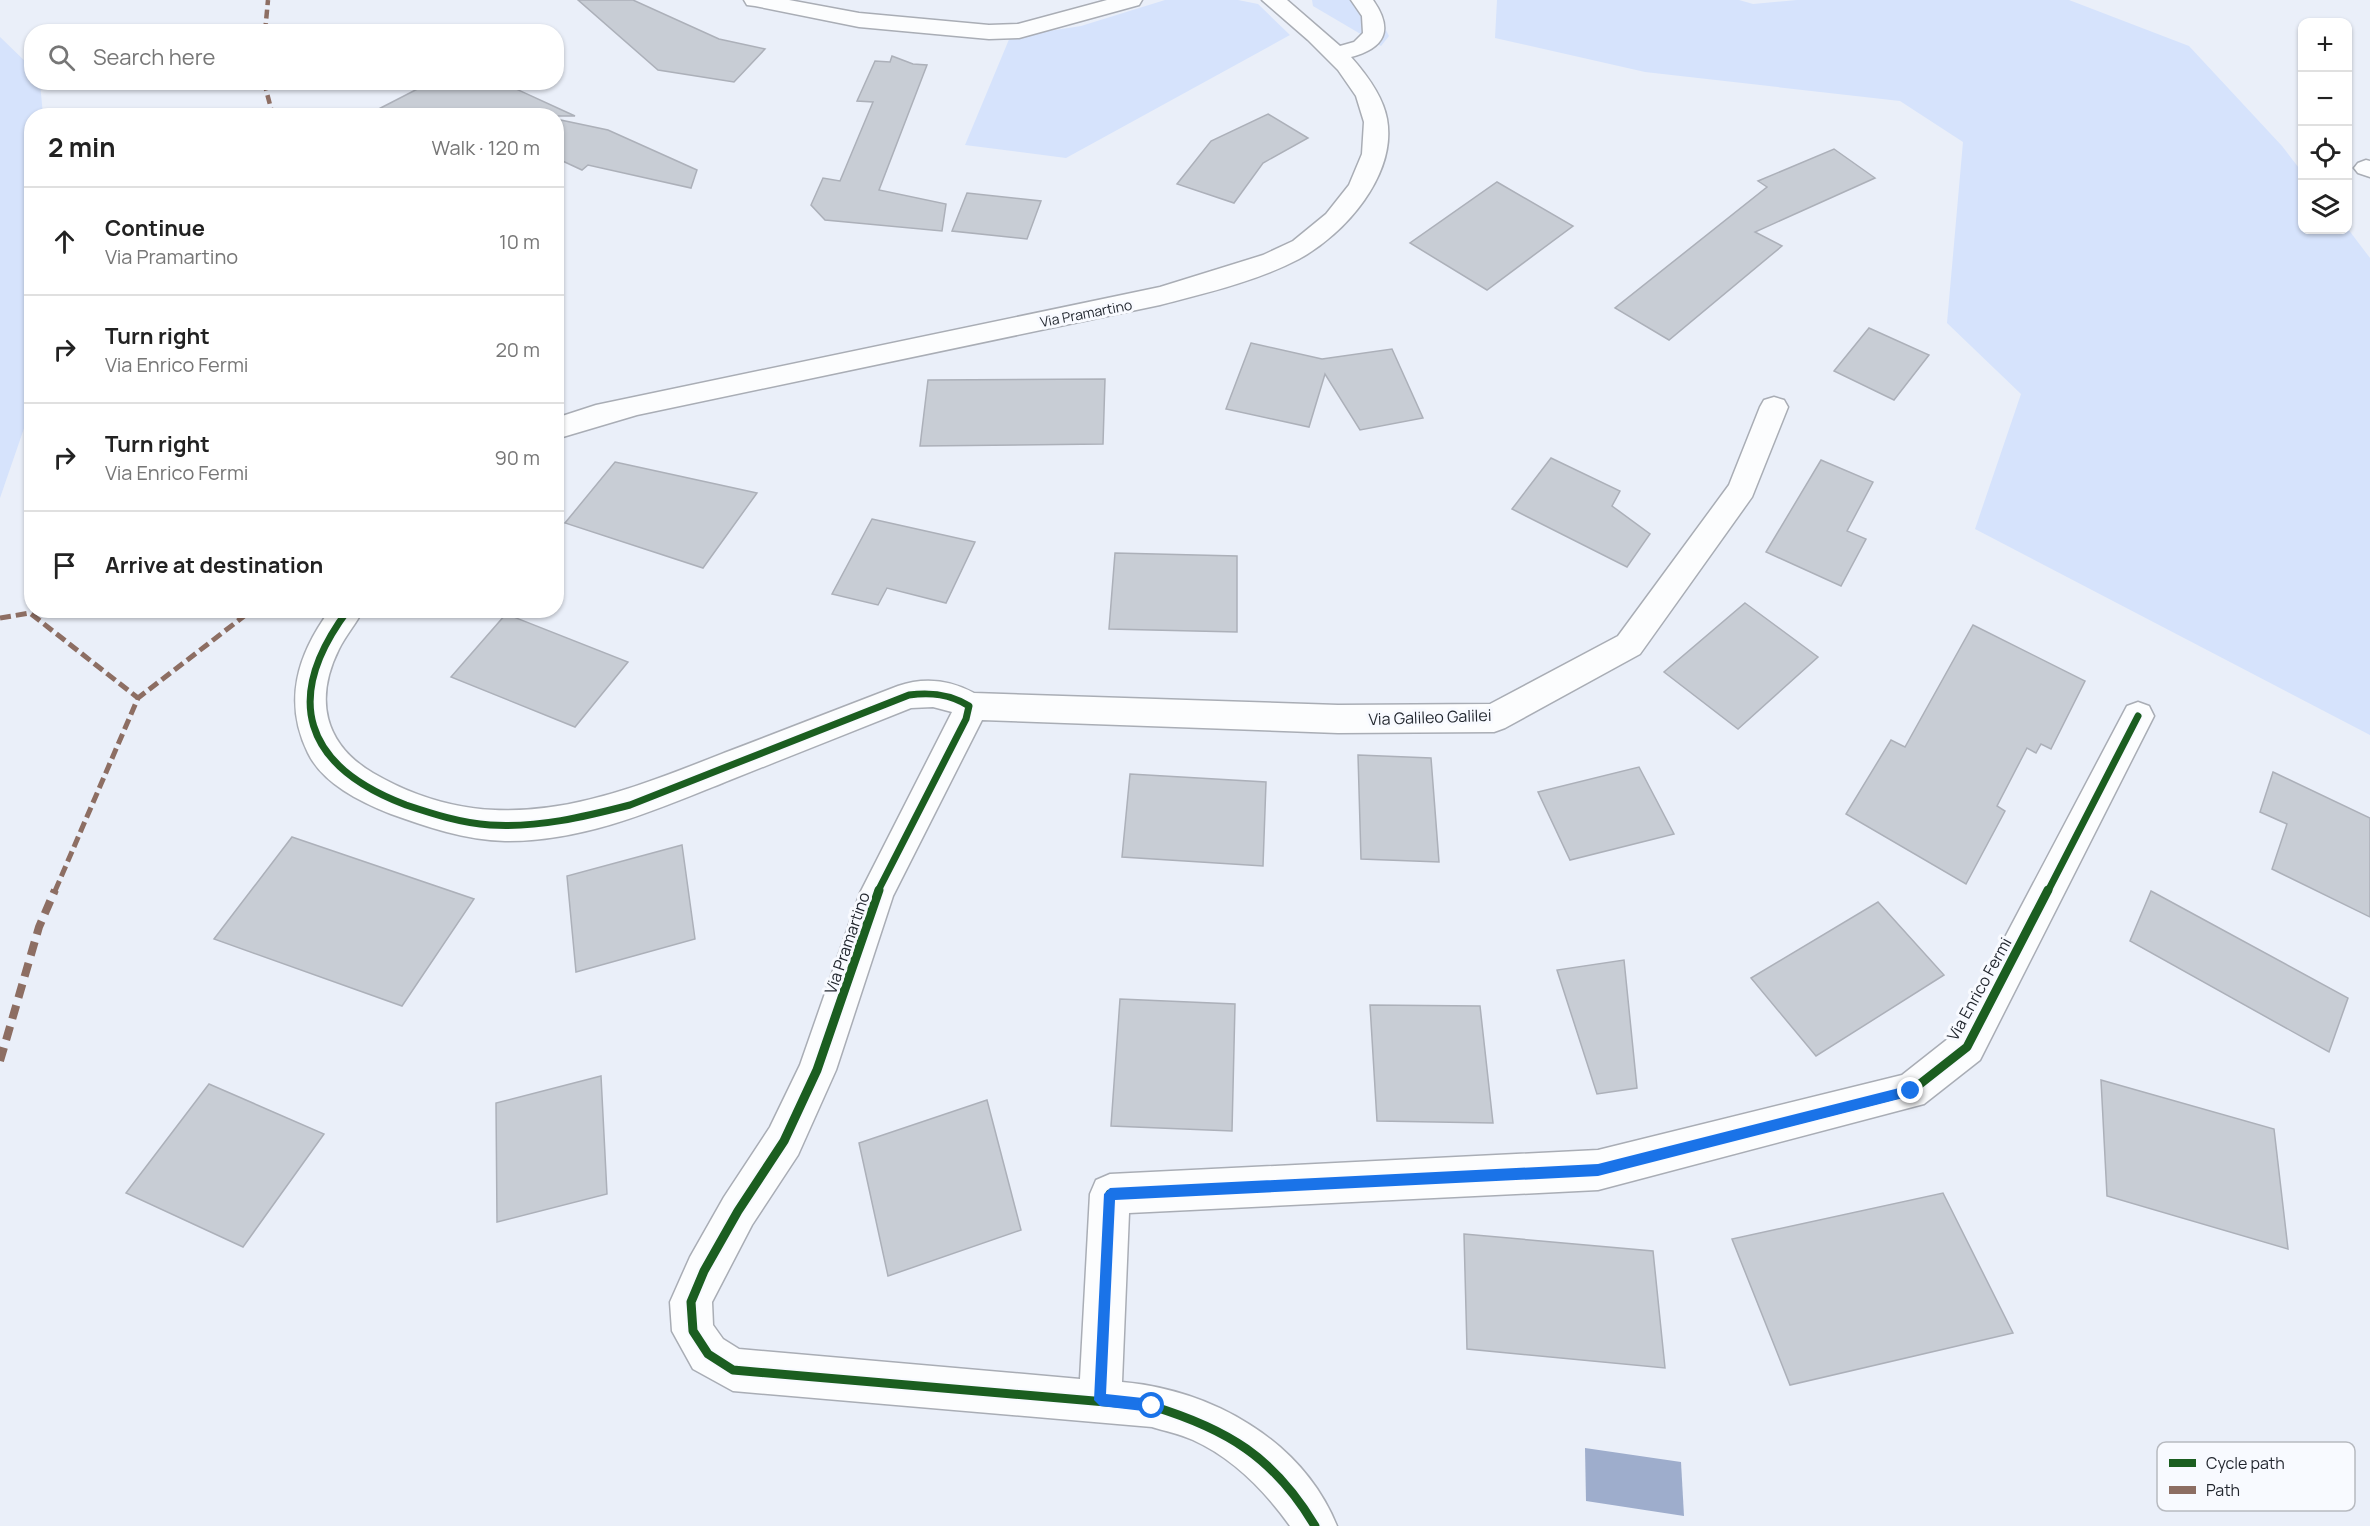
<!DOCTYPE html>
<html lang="en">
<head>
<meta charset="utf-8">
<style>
  :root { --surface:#fff; --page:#f2f2f2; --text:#222; --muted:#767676; --line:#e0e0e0 }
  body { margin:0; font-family:Manrope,sans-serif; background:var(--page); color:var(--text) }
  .controls { position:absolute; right:18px; top:18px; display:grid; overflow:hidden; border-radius:12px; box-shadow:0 2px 4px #0004 }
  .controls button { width:54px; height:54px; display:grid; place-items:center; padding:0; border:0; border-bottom:2px solid var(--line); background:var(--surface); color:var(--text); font:30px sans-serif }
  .stop { position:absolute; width:18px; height:18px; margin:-14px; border:4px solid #1a73e8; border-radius:50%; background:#fff }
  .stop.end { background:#1a73e8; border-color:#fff; box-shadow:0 2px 6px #0008 }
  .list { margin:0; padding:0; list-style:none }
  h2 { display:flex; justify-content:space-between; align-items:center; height:78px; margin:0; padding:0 24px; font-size:26px }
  h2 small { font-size:20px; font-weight:400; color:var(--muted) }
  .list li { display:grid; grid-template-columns:39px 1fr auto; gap:18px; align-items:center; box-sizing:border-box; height:108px; padding:0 24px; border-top:2px solid var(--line) }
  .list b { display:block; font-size:22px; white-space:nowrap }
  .list p { margin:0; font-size:20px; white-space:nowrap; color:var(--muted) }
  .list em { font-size:20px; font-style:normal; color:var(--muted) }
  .icon { flex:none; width:33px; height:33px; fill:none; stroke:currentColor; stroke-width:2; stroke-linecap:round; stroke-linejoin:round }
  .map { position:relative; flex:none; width:2370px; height:1526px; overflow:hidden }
  .search { position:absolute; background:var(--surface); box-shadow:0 2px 4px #0004; left:24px; top:24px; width:540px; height:66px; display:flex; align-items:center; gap:15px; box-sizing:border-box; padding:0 21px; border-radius:24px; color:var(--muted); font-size:22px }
  .panel { position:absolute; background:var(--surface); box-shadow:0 2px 4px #0004; left:24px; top:108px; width:540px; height:510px; border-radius:24px }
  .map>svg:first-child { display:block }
  .green { fill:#d6e3fc }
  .water { fill:#9eadcc }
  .building { fill:#c8cdd5; stroke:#acb0b9; stroke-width:1.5 }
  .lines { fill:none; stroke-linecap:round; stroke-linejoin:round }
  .minor-casing { stroke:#a9adb5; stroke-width:3 }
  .minor { fill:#fcfdfe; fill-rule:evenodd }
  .quiet-far2 { stroke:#8d6e63; stroke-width:4.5; stroke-dasharray:9 4.5; stroke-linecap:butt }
  .quiet-far1 { stroke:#8d6e63; stroke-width:5; stroke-dasharray:11 5; stroke-linecap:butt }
  .quiet { stroke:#8d6e63; stroke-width:8; stroke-dasharray:14 8; stroke-linecap:butt }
  .cycleway-far1-casing { stroke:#f8faff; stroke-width:10 }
  .cycleway-casing { stroke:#f8faff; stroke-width:13 }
  .cycleway-far1 { stroke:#1b5e20; stroke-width:7 }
  .cycleway { stroke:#1b5e20; stroke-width:9 }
  .route { fill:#1a73e8 }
  .labels { text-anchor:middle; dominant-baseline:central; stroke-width:6; stroke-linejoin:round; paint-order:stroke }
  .far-street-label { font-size:14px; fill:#1f242c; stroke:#f8faff }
  .street-label { font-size:16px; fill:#1f242c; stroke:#f8faff }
  .key { fill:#f8faff; stroke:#b7bac0; stroke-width:1.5 }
  .key-label { font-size:16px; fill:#1f242c }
</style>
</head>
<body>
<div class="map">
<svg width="2370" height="1526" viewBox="0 0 2370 1526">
  <rect width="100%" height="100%" fill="#eaeff9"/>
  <g class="green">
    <polygon points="1165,0 1238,0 1258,4 1290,35 1066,158 965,145 1010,37 1081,26"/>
    <polygon points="1312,0 1371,0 1389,36 1381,46 1313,6"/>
    <polygon points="1497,0 1739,0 1753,4 1797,0 2069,0 2189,46 2282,146 2302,172 2302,230 2348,229 2370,258 2370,735 1975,529 2021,394 1947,323 1963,142 1900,101 1645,72 1495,38"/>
    <polygon points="0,37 31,67 32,82 40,83 43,115 32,116 31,408 0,498"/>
  </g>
  <polygon class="water" points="1585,1448 1681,1462 1684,1516 1586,1501"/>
  <g class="building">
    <polygon points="578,0 633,0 719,39 765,49 734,82 658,70"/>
    <polygon points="892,56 913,64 927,65 879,190 946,204 942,231 825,220 811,205 823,178 840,181 873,102 857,101 875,61 890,62"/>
    <polygon points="431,82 501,82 575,116 365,116"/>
    <polygon points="1268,114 1308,138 1263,163 1234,203 1177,184 1211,141"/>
    <polygon points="556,119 608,130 697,170 691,188 588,165 582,170 556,158"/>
    <polygon points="1834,149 1875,178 1755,232 1782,246 1669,340 1615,308 1767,187 1758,181"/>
    <polygon points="1497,182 1573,226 1487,290 1410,243"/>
    <polygon points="967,193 1041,201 1027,239 952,231"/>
    <polygon points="1869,328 1929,355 1894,400 1834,371"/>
    <polygon points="1251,343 1322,359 1392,349 1423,418 1360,430 1325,374 1309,427 1226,409"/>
    <polygon points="1105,379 1103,444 920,446 928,380"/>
    <polygon points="1551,458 1620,491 1612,506 1650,534 1627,567 1512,509"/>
    <polygon points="1821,460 1873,482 1847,531 1866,539 1841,586 1766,552"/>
    <polygon points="615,462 757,493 703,568 565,523"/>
    <polygon points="872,519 975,542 946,603 887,588 878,605 832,594"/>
    <polygon points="1115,553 1237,556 1237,632 1109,629"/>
    <polygon points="1745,603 1818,657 1738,729 1664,672"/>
    <polygon points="506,614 628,662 575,727 451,677"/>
    <polygon points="1973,625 2085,681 2051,749 2041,744 2036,753 2027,748 1997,806 2005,811 1966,884 1846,814 1891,740 1905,747"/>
    <polygon points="1358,755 1431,758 1439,862 1361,859"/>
    <polygon points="1639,767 1674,834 1570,860 1538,792"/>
    <polygon points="2273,772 2370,818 2370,917 2272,869 2287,824 2260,812"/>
    <polygon points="1130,774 1266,782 1263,866 1122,857"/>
    <polygon points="292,837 474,899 402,1006 214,939"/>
    <polygon points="682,845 695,939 576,972 567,876"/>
    <polygon points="2151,891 2348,998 2329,1052 2130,941"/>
    <polygon points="1878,902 1944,975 1816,1056 1751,978"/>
    <polygon points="1624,960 1637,1088 1597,1094 1557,970"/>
    <polygon points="1120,999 1235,1004 1232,1131 1111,1126"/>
    <polygon points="1370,1005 1480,1006 1493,1123 1377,1121"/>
    <polygon points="601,1076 607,1194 497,1222 496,1103"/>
    <polygon points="2101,1080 2274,1129 2288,1249 2107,1196"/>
    <polygon points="209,1084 324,1134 243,1247 126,1193"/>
    <polygon points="987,1100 1021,1230 888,1276 859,1143"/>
    <polygon points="1943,1193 2013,1333 1790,1385 1732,1239"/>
    <polygon points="1464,1234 1653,1251 1665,1368 1467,1349"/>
  </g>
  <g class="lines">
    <defs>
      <g id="minor">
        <polygon points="744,0 789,0 859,13 989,25 1018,24 1107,0 1142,0 1139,5 1019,38 989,39 859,27 755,6 747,5"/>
        <path d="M1262,0H1287L1340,46L1354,42L1363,33L1362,16L1351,0H1373C1394,30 1385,48 1351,57C1366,74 1383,96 1387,119C1397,175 1345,234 1299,259C1257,281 1206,293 1160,305L637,415L556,439V418L596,405L1160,287L1263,255L1293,241L1326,214L1349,185L1362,154L1364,122L1356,96L1338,70L1308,40Z"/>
        <polygon points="2366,160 2370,161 2370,177 2358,173 2354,168 2358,163"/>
        <path d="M1774,397L1784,400L1788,407L1752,497L1640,654L1505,728L1494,732L1338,733L982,720L893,896L836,1070L798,1155L752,1225L712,1302L713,1325L723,1339L739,1349L1080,1379L1090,1194L1096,1180L1110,1174L1598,1150L1902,1075L1954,1034L2127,706L2138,702L2149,706L2154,716L1980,1060L1924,1104L1598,1190L1129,1213L1122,1382C1212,1390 1302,1440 1337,1526H1290C1265,1491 1233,1458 1193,1440C1180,1434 1165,1431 1152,1427L733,1391L693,1369L672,1331L670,1302L690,1257L724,1197L770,1127L800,1065L860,893L952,712L933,707L911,708C851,732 791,756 730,780C658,809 584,842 505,841C465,840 427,827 391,814C361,802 323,784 308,753C283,702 297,655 330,610H363C356,624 346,635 339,649C314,699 324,744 373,773C495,844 605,800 724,753C782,731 840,708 898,686C924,677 950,680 974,693L1338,705L1490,704L1618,636L1729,485L1760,407L1764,400Z"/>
      </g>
    </defs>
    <use href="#minor" class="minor-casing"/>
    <use href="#minor" class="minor"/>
    <g class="quiet-far2">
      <polyline points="265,32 268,0"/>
      <polyline points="264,82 273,116"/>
    </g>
    <g class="quiet-far1">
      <polyline points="0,618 30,613 138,698"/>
      <polyline points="55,891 138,698 252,610"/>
    </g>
    <polyline class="quiet" points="0,1061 39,927 55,890"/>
    <defs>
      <g id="cycleway-far1">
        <path d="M348,610C282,698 303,766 406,805C433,814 461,823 490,825C538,828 584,817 630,805L909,695C931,692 950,694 969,706L966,719L878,891"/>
        <polyline points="2048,891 2138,716"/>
      </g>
      <g id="cycleway">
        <path d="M879,890L817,1070L784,1141L738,1211L704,1271L691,1302L693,1331L708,1354L733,1370L1152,1406C1227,1429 1274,1457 1315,1526"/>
        <polyline points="1100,1400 1110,1194 1598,1170 1911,1091 1967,1047 2048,890"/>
      </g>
    </defs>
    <use href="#cycleway-far1" class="cycleway-far1-casing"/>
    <use href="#cycleway" class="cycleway-casing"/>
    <use href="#cycleway-far1" class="cycleway-far1"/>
    <use href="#cycleway" class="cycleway"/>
  </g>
  <polygon class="route" points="1911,1085 1916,1091 1911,1096 1598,1176 1115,1200 1106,1394 1152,1399 1158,1406 1152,1412 1100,1406 1094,1400 1104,1194 1110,1188 1598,1164"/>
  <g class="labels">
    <g class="far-street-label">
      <text transform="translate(1086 313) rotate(-11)">Via Pramartino</text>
    </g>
    <g class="street-label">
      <text transform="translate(1430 717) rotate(-2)">Via Galileo Galilei</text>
      <text transform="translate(847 943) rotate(-71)">Via Pramartino</text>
      <text transform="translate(1979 989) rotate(-61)">Via Enrico Fermi</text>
    </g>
  </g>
  <rect x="2157" y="1442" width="198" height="69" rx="9" class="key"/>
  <rect x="2169" y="1459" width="27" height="8" fill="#1b5e20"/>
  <rect x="2169" y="1486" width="27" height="8" fill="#8d6e63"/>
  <g class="key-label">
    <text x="2206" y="1469">Cycle path</text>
    <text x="2206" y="1496">Path</text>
  </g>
</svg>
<div class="controls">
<button>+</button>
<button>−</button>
<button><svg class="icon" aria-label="locate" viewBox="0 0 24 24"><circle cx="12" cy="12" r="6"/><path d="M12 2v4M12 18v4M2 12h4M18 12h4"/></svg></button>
<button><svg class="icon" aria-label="layers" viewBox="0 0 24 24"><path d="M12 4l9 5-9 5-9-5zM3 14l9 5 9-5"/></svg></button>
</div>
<div class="stop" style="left:1152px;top:1406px"></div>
<div class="stop end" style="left:1911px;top:1091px"></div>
<div class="search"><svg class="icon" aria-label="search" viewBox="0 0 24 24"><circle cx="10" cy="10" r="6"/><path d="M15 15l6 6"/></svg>Search here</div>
<section class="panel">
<h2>2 min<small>Walk · 120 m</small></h2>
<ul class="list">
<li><svg class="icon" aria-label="ahead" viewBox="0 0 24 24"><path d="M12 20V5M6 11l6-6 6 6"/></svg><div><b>Continue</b><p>Via Pramartino</p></div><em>10 m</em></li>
<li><svg class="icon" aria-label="right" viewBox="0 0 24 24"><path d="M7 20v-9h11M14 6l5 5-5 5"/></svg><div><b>Turn right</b><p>Via Enrico Fermi</p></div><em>20 m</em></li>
<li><svg class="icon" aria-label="right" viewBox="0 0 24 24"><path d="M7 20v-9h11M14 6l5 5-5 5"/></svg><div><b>Turn right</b><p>Via Enrico Fermi</p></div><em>90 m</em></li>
<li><svg class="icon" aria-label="arrive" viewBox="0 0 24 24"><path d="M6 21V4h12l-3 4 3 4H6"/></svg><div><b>Arrive at destination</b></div></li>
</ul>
</section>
</div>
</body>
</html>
